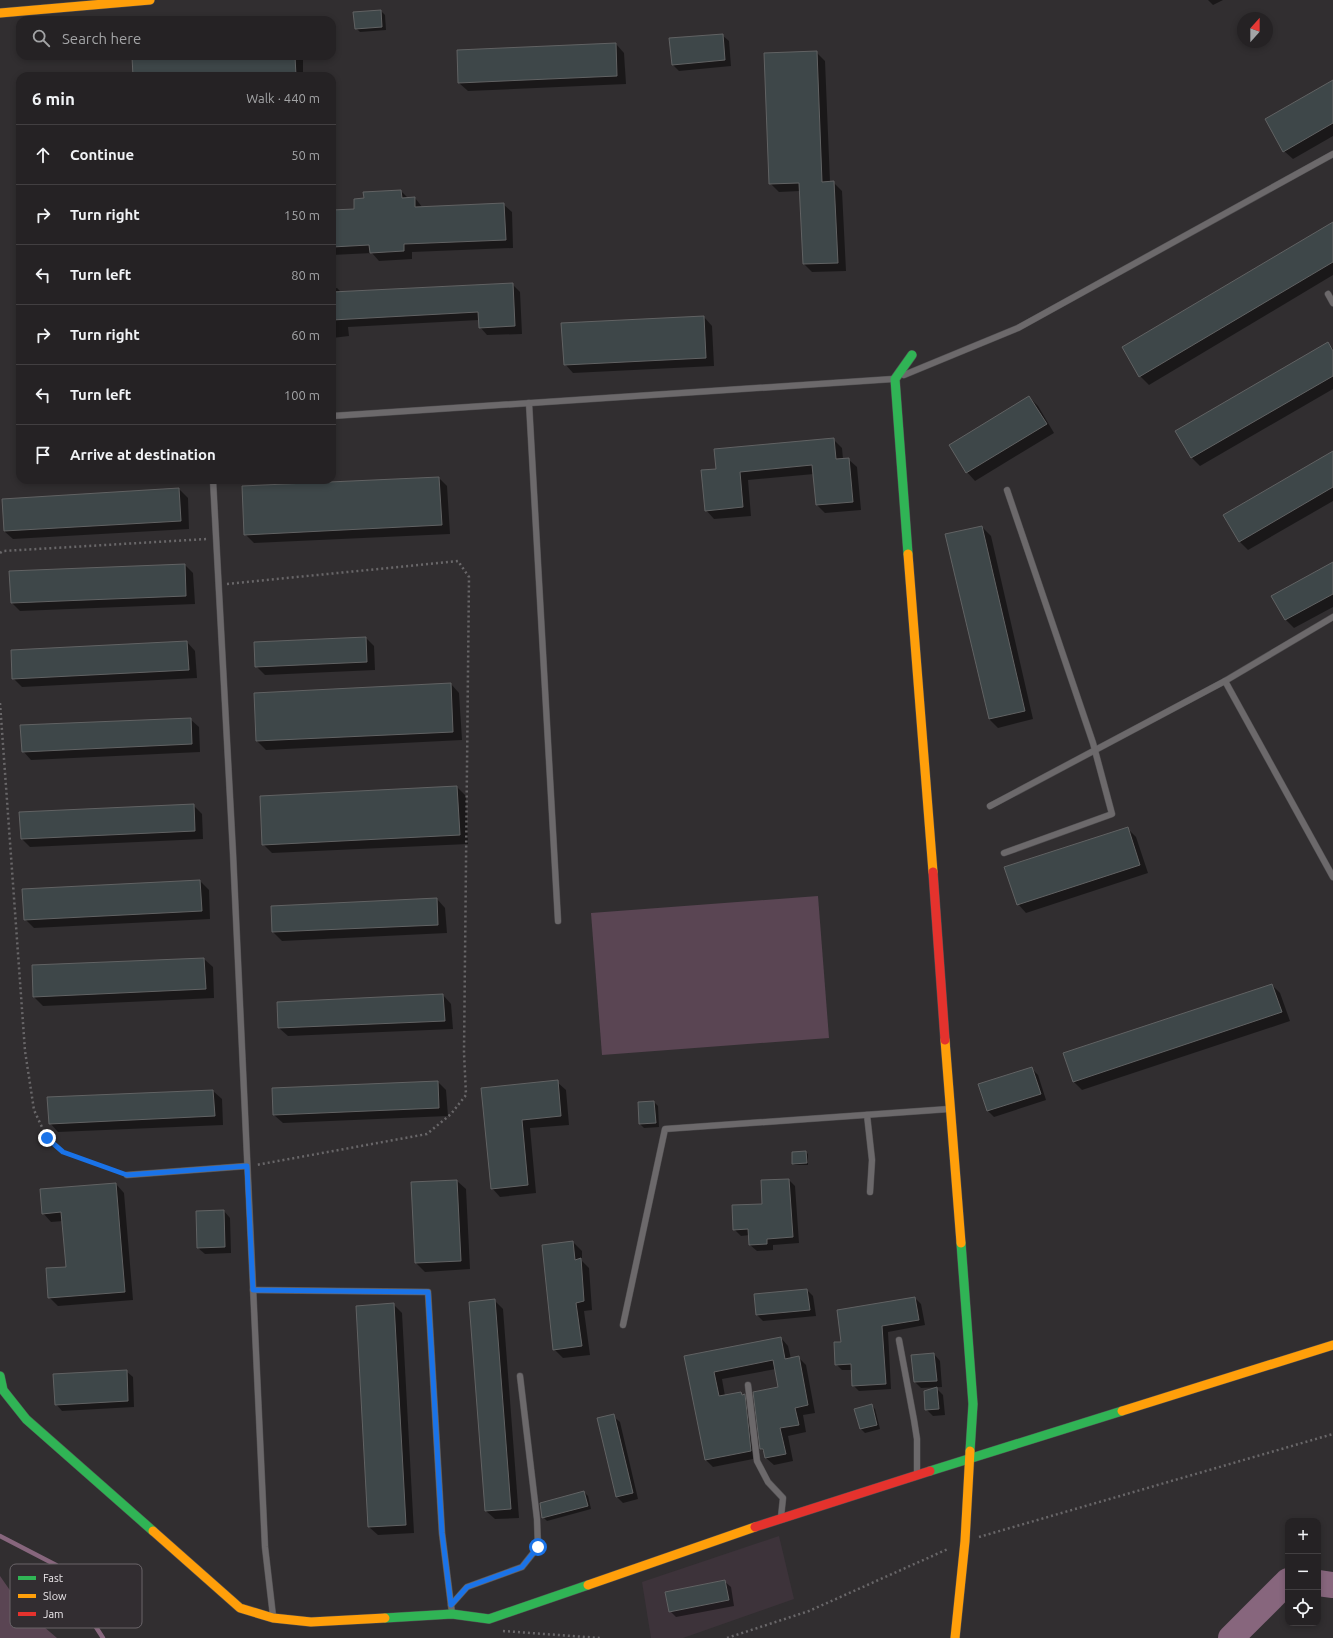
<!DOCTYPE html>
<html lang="en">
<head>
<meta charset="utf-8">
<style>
  :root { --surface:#252224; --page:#2d2a2c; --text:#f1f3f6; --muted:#a3a4a6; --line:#423f41 }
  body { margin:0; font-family:Ubuntu,sans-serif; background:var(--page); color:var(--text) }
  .controls { position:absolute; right:12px; bottom:12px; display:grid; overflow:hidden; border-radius:8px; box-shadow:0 2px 6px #0003 }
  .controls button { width:36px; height:36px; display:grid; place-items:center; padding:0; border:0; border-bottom:1px solid var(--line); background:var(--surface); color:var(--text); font:20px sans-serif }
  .compass { position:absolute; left:1237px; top:12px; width:36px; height:36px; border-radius:50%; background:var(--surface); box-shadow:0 2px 6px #0003; rotate:21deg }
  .stop { position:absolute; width:12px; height:12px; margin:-9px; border:3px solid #1a73e8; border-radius:50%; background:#fff }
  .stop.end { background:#1a73e8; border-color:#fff; box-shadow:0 1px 4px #0008 }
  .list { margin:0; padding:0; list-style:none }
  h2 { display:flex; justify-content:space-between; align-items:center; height:52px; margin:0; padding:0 16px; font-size:17px }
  h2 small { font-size:13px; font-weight:400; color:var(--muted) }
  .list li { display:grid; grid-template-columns:26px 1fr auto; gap:12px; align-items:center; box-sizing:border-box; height:60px; padding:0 16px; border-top:1px solid var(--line) }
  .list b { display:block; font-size:15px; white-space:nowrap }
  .list em { font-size:13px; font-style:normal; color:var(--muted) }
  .icon { flex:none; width:22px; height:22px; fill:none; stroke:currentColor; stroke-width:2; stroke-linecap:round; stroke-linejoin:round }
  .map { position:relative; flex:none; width:1333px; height:1638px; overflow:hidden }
  .search { position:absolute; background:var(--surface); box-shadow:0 2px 6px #0003; left:16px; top:16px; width:320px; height:44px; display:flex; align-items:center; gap:10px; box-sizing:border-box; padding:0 14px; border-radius:12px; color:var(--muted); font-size:15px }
  .panel { position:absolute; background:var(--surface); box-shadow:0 2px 6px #0003; left:16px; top:72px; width:320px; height:412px; border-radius:12px }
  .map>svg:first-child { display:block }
  .built { fill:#3d333a }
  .green { fill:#5a4553 }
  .shadow { fill:#0007 }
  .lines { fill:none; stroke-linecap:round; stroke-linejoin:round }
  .stream { stroke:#87667d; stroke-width:4.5 }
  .river { stroke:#87667d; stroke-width:26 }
  .building { fill:#3e4749; stroke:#616263 }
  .lane-casing { stroke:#4f4d4f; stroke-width:7 }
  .fast-casing { stroke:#4f4d4f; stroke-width:10 }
  .slow-casing { stroke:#4f4d4f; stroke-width:10 }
  .jam-casing { stroke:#4f4d4f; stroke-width:10 }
  .path { stroke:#696769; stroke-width:2.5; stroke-dasharray:2 3; stroke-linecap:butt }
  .lane { stroke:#6c696b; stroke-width:6 }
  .fast { stroke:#30b455; stroke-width:9 }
  .slow { stroke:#ff9f0a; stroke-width:9 }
  .jam { stroke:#e5322d; stroke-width:9 }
  .route { stroke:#1a73e8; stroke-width:5 }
  .key { fill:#322d31; stroke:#6a6569; stroke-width:1 }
  .key-label { font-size:11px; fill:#ede9ec }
</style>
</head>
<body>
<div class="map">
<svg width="1333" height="1638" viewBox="0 0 1333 1638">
  <rect width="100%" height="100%" fill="#312e30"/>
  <polygon class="built" points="779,1536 794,1599 683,1638 651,1638 642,1582"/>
  <g class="green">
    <polygon points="818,896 829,1038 602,1055 591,913"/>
    <polygon points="0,1576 23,1609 57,1638 0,1638"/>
  </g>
  <g class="shadow">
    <polygon points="1208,0 1223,0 1213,5"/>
    <polygon points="381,11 385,15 386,30 360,32 356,28"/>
    <polygon points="722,35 729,41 731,66 679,71 673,65"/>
    <polygon points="616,44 624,53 626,84 468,91 459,83"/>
    <polygon points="816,52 825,61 830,182 833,182 842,191 846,271 812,272 804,264 800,191 779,192 770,183"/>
    <polygon points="181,56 299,56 303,60 303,76 134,76"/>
    <polygon points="1333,81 1333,136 1293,159 1284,151"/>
    <polygon points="401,191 408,198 415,198 423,208 503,204 512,212 513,248 412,252 412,259 379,261 372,253 332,255 332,211 355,210"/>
    <polygon points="1333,223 1333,275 1149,385 1140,376"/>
    <polygon points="512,284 520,292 522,334 487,335 480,327 479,320 348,327 349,336 332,338 332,289 337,288 342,293"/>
    <polygon points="704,317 712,326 714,366 573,373 565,364"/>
    <polygon points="1328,343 1333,349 1333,389 1200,466 1192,458 1176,431"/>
    <polygon points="1029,397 1038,406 1054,433 975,481 967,472"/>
    <polygon points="833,439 842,448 843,459 848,459 857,467 861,510 825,513 817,505 814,474 748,480 751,516 714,519 706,510 717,470"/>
    <polygon points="1333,452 1333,501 1248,550 1240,542 1224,515"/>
    <polygon points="439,478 447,486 450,534 254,543 245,534"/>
    <polygon points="179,489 188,498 189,529 13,539 4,531"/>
    <polygon points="982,527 991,536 1033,719 998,728 989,719 947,535"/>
    <polygon points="1333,563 1333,607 1294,628 1286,620"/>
    <polygon points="185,565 193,573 195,604 20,611 12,603"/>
    <polygon points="366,638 374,646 375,670 265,675 256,666"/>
    <polygon points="187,642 195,651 197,678 22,687 13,678"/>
    <polygon points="451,684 459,693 462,740 266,750 257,741 255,694"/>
    <polygon points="190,719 199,727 200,752 31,760 23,751"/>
    <polygon points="457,787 466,796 468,844 272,853 263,844"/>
    <polygon points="193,805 202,814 203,839 30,847 22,839"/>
    <polygon points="1127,828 1136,837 1148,873 1026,913 1018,904"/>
    <polygon points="200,881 209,890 210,919 34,928 25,919"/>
    <polygon points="437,899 445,908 447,933 282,941 273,932 272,907"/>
    <polygon points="204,959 213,967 214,998 43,1006 34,997 33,966"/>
    <polygon points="1272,985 1280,993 1290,1021 1082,1090 1074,1082"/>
    <polygon points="443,995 451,1004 453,1029 288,1036 279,1028"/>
    <polygon points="1032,1069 1038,1075 1046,1100 994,1117 988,1111"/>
    <polygon points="438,1082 446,1090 448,1116 283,1123 274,1115"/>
    <polygon points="557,1082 566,1090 569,1125 530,1128 536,1193 500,1197 492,1188 482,1089"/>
    <polygon points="213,1091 222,1099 223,1125 58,1132 50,1123"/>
    <polygon points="654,1102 658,1106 659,1127 644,1128 640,1124 639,1103"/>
    <polygon points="806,1152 808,1154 808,1165 795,1165 793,1164"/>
    <polygon points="789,1180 795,1186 799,1243 773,1245 773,1250 757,1251 750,1245 750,1235 741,1236 734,1229"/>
    <polygon points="457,1181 466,1189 470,1269 425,1272 416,1263 412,1183"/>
    <polygon points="116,1184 124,1193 133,1300 58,1306 49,1297 67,1267 63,1221 51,1222 43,1213"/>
    <polygon points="224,1211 230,1218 231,1253 205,1254 198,1248"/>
    <polygon points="573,1242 582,1251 582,1261 589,1268 592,1310 584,1311 590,1355 563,1358 554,1349"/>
    <polygon points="807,1290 813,1296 816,1316 763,1321 757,1315 755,1295"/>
    <polygon points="915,1298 921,1304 925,1325 888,1332 891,1389 859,1391 853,1385 852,1370 842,1370 836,1364 842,1343"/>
    <polygon points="494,1300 503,1309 519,1518 495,1519 486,1511"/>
    <polygon points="393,1304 402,1313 414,1533 378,1535 369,1527"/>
    <polygon points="781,1338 788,1346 791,1359 798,1357 806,1365 815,1413 803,1415 806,1432 788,1436 793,1461 774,1465 766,1458 765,1453 761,1449 779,1388 776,1369 722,1379 725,1396 741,1393 752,1403 758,1458 713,1467 706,1460 685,1357"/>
    <polygon points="934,1354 940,1361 942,1387 921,1388 915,1382"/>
    <polygon points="126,1371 133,1377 134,1407 62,1411 56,1404"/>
    <polygon points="937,1389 943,1395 945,1415 933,1416 926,1409"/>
    <polygon points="871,1405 875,1409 880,1429 865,1433 861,1429 856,1409"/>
    <polygon points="613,1416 620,1422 638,1499 623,1503 617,1497"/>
    <polygon points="584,1492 588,1496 591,1509 547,1521 543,1517"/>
    <polygon points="724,1581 731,1587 734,1606 676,1617 670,1611"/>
  </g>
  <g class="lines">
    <polyline class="stream" points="0,1536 56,1565 103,1638"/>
    <g class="river">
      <polyline points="1318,1583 1333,1585"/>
      <polyline points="1231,1638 1288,1581"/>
    </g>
  </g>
  <g class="building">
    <polygon points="381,10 382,27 355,29 353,12"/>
    <polygon points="723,34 725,60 672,65 669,38"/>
    <polygon points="616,43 617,76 458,83 457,50"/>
    <polygon points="817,51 822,182 834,181 838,263 803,264 799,183 769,184 764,53"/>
    <polygon points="157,56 295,56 296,76 133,76 132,57"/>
    <polygon points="1333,80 1333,123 1283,152 1265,119"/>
    <polygon points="401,190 402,198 415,197 415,207 504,203 506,240 404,244 404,251 370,253 369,245 332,247 332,210 354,209 354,199 364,198 363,192"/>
    <polygon points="1333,222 1333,262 1139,377 1122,347"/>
    <polygon points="513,283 515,326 479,328 478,312 332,320 332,292"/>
    <polygon points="704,316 706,358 564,365 561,323"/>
    <polygon points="1328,342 1333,351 1333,376 1191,458 1175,431"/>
    <polygon points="1029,396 1047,424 966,473 949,445"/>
    <polygon points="834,438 836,459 849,458 853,502 816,505 812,465 740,472 743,507 705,511 701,470 716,469 714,449"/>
    <polygon points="1333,451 1333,487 1239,542 1223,515"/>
    <polygon points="439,477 442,525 244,535 242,486"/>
    <polygon points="179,488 181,521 4,531 2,499"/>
    <polygon points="982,526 1025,711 989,719 945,534"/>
    <polygon points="1333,562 1333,594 1285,620 1271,596"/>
    <polygon points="185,564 186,596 11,603 9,571"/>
    <polygon points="366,637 367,662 255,667 254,642"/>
    <polygon points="187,641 189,670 12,679 11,650"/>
    <polygon points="451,683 453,732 256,741 254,693"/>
    <polygon points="191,718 192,744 22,752 20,725"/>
    <polygon points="457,786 460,835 262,845 260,796"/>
    <polygon points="194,804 195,831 21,839 19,812"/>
    <polygon points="1128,827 1140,865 1017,905 1004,867"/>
    <polygon points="200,880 202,911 24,920 22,889"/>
    <polygon points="437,898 438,925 272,932 271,906"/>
    <polygon points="204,958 206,989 33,997 32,965"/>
    <polygon points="1272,984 1282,1012 1073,1082 1063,1053"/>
    <polygon points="443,994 445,1021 278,1028 277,1002"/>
    <polygon points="1032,1067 1041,1094 987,1111 978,1084"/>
    <polygon points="558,1080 561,1116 522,1120 528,1185 491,1189 481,1088"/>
    <polygon points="438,1081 439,1108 273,1115 272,1088"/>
    <polygon points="213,1090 215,1116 49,1124 47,1097"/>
    <polygon points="654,1101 656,1123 639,1124 638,1102"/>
    <polygon points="806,1151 807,1163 792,1164 792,1152"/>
    <polygon points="789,1179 793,1237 767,1239 767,1244 749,1245 748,1229 733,1230 732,1205 762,1204 761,1180"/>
    <polygon points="457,1180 461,1261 415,1263 411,1182"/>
    <polygon points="116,1183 125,1292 48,1298 46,1268 66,1267 61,1212 42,1214 40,1189"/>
    <polygon points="224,1210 225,1247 197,1248 196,1211"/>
    <polygon points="573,1241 575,1260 581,1258 584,1301 576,1303 582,1346 553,1350 542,1245"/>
    <polygon points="807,1289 810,1310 756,1315 754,1294"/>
    <polygon points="915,1297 919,1320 882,1326 886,1384 852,1386 851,1364 835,1365 834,1342 841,1342 837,1310"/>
    <polygon points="495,1299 511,1509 485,1511 469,1302"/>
    <polygon points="394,1303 406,1525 368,1527 356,1306"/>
    <polygon points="781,1337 785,1359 799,1356 808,1405 795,1408 799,1425 780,1428 786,1454 765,1458 763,1449 760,1449 753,1392 778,1387 773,1360 714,1372 719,1396 741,1392 742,1395 745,1394 751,1451 705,1460 684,1356"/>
    <polygon points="934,1353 937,1381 914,1382 911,1355"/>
    <polygon points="127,1370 128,1401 55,1405 53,1374"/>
    <polygon points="937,1387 939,1409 925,1410 924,1391"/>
    <polygon points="872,1404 877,1425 860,1429 854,1409"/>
    <polygon points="614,1414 633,1493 616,1497 597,1418"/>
    <polygon points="584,1491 588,1506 542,1518 540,1503"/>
    <polygon points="725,1580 729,1600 669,1612 665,1592"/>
  </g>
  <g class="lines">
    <defs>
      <g id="lane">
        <polyline points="1328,294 1333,303"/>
        <polyline points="904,375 1018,328 1333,154"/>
        <polyline points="529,403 558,921"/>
        <polyline points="332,416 893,379"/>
        <polyline points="213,480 233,853 265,1547 273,1616"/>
        <polyline points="1225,681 1333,617"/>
        <polyline points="990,806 1225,681 1333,877"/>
        <polyline points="1004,853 1112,814 1093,743 1007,490"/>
        <polyline points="867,1115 872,1160 870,1192"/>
        <polyline points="127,1175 247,1166"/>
        <polyline points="253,1290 428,1292 442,1533 452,1613"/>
        <polyline points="623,1325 665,1129 949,1109"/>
        <polyline points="899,1340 914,1420 917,1439 917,1473"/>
        <polyline points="748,1385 757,1461 768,1482 783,1498 781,1517"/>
        <polyline points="451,1605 467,1587 522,1567 538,1547 537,1519 520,1376"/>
      </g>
      <g id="fast">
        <polyline points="908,554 895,379 912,355"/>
        <polyline points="961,1243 973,1404 970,1451"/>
        <polyline points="0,1376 3,1390 26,1419 153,1531"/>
        <polyline points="930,1471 1122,1411"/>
        <polyline points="385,1618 452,1614 489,1619 588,1585"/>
      </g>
      <g id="slow">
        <polyline points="0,13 150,0"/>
        <polyline points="908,554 933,872"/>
        <polyline points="945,1040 961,1243"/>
        <polyline points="1122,1411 1333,1345"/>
        <polyline points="153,1531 240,1608 273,1618 311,1622 385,1618"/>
        <polyline points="588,1585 755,1527"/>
        <polyline points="955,1638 965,1541 970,1451"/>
      </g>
      <g id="jam">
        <polyline points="933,872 945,1040"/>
        <polyline points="755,1527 930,1471"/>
      </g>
    </defs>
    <use href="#lane" class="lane-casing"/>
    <use href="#fast" class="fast-casing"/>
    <use href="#slow" class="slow-casing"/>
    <use href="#jam" class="jam-casing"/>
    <g class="path">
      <polyline points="0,553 3,551 207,539"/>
      <polyline points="227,584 458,561 469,577 464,1053 466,1095 451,1114 427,1134 256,1165"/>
      <polyline points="0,703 25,1051 34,1110 47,1138 63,1152 118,1172"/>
      <polyline points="979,1537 1333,1434"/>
      <polyline points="503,1631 600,1638"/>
      <polyline points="727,1638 809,1611 948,1549"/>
    </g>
    <use href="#lane" class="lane"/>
    <use href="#fast" class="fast"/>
    <use href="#slow" class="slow"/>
    <use href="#jam" class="jam"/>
  </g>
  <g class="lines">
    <polyline class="route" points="47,1138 63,1152 127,1175 247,1166 253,1290 428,1292 442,1533 451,1605 467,1587 522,1567 538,1547"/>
  </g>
  <rect x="10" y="1564" width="132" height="64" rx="6" class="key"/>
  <rect x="18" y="1576" width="18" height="4" fill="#30b455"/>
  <rect x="18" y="1594" width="18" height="4" fill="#ff9f0a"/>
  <rect x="18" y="1612" width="18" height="4" fill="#e5322d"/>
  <g class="key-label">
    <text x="43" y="1582">Fast</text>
    <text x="43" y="1600">Slow</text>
    <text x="43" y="1618">Jam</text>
  </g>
</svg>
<div class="controls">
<button>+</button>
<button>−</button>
<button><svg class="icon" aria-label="locate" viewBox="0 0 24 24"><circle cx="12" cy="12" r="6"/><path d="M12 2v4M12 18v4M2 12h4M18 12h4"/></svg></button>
</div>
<svg class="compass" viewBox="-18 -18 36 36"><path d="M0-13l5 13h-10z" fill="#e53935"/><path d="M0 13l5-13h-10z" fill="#a3a4a6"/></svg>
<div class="stop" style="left:538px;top:1547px"></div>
<div class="stop end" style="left:47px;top:1138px"></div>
<div class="search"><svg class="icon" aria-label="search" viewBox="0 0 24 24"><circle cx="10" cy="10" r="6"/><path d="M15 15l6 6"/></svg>Search here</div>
<section class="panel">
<h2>6 min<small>Walk · 440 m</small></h2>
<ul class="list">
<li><svg class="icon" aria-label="ahead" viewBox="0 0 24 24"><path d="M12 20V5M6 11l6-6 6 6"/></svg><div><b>Continue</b></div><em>50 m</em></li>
<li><svg class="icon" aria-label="right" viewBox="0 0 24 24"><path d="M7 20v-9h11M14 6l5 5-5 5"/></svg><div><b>Turn right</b></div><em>150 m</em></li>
<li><svg class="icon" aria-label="left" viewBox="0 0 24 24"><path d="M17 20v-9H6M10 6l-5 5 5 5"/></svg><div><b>Turn left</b></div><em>80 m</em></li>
<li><svg class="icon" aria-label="right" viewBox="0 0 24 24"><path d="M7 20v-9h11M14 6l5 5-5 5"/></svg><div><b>Turn right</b></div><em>60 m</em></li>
<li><svg class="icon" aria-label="left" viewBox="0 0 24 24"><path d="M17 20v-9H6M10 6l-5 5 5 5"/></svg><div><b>Turn left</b></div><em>100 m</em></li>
<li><svg class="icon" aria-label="arrive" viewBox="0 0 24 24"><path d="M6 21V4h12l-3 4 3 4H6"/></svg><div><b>Arrive at destination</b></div></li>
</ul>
</section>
</div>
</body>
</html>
